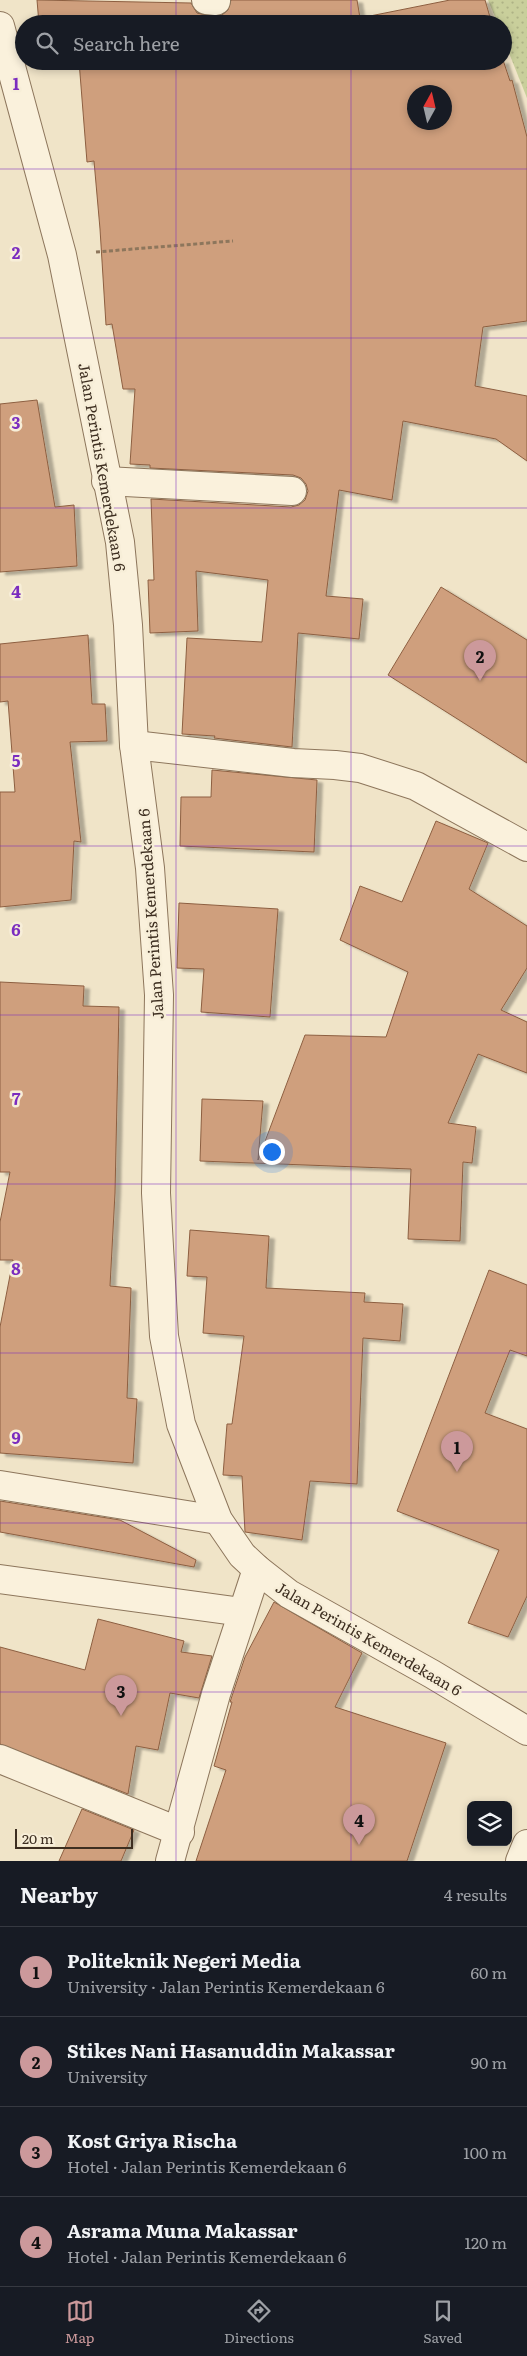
<!DOCTYPE html>
<html lang="en">
<head>
<meta charset="utf-8">
<style>
  :root { --surface:#171b24; --page:#20242c; --text:#f1f3f6; --muted:#9ea1a6; --line:#363941; --accent:#cc999b }
  body { margin:0; font-family:Literata,serif; background:var(--page); color:var(--text) }
  .controls { position:absolute; right:15px; bottom:15px; display:grid; overflow:hidden; border-radius:8px; box-shadow:0 2px 8px #0003 }
  .controls button { width:45px; height:45px; display:grid; place-items:center; padding:0; border:0; border-bottom:1px solid var(--line); background:var(--surface); color:var(--text); font:25px sans-serif }
  .compass { position:absolute; left:407px; top:85px; width:45px; height:45px; border-radius:50%; background:var(--surface); box-shadow:0 2px 8px #0003; rotate:8deg }
  .scale { position:absolute; left:15px; bottom:12px; width:118px; box-sizing:border-box; padding-left:5px; border:2px solid #3d2e20; border-top:0; font-size:14px; line-height:18px; white-space:nowrap; color:#3d2e20; -webkit-text-stroke:4px #f7eed8; paint-order:stroke }
  .you { position:absolute; left:271px; top:1151px; width:18px; height:18px; margin:-12px; border:4px solid #fff; border-radius:50%; background:#1a73e8; box-shadow:0 0 0 8px #1a73e833 }
  .badge { display:grid; place-items:center; width:32px; height:32px; border-radius:50%; background:var(--accent); color:#111; font-size:16px; font-weight:700 }
  .pin { position:absolute; translate:-50% -41px; filter:drop-shadow(0 1px 2px #0008) }
  .pin::after { content:''; position:absolute; top:26px; width:18px; height:15px; background:inherit; clip-path:polygon(0 0,100% 0,50% 100%) }
  .list { margin:0; padding:0; list-style:none }
  h2 { display:flex; justify-content:space-between; align-items:center; height:65px; margin:0; padding:0 20px; font-size:21px }
  h2 small { font-size:16px; font-weight:400; color:var(--muted) }
  .list li { display:grid; grid-template-columns:32px 1fr auto; gap:15px; align-items:center; box-sizing:border-box; height:90px; padding:0 20px; border-top:1px solid var(--line) }
  .list b { display:block; font-size:19px; white-space:nowrap }
  .list p { margin:0; font-size:16px; white-space:nowrap; color:var(--muted) }
  .list em { font-size:16px; font-style:normal; color:var(--muted) }
  .icon { flex:none; width:28px; height:28px; fill:none; stroke:currentColor; stroke-width:2; stroke-linecap:round; stroke-linejoin:round }
  .map { position:relative; flex:none; width:527px; height:1861px; overflow:hidden }
  .search { position:absolute; background:var(--surface); box-shadow:0 2px 8px #0003; left:15px; right:15px; top:15px; height:55px; display:flex; align-items:center; gap:12px; box-sizing:border-box; padding:0 18px; border-radius:28px; color:var(--muted); font-size:19px }
  .sheet { height:425px; background:var(--surface) }
  nav { display:flex; justify-content:space-around; align-items:center; box-sizing:border-box; height:70px; border-top:1px solid var(--line); background:var(--surface); font-size:14px; color:var(--muted) }
  nav a { display:grid; justify-items:center; gap:2px }
  nav .on { color:var(--accent) }
  .map>svg:first-child { display:block }
  .grass { fill:url(#grass-dots) }
  .building { fill:#cf9f7d; stroke:#8d5f41; fill-rule:evenodd; filter:url(#shadow) }
  .lines { fill:none; stroke-linecap:round; stroke-linejoin:round }
  .street-casing { stroke:#8d765c; stroke-width:30 }
  .path { stroke:#8d765c; stroke-width:3; stroke-dasharray:4 2.5; stroke-linecap:butt }
  .street { stroke:#faf1dc; stroke-width:28 }
  .grid { fill:none; stroke:#7b2cbf; stroke-width:1; stroke-opacity:0.55 }
  .labels { text-anchor:middle; dominant-baseline:central; stroke-width:5; stroke-linejoin:round; paint-order:stroke }
  .street-label { font-size:15px; fill:#3d2e20; stroke:#f7eed8 }
  .grid-label { font-size:16px; text-anchor:middle; font-weight:bold; fill:#7b2cbf; stroke:#f7eed8; stroke-width:5; stroke-linejoin:round; paint-order:stroke }
</style>
</head>
<body>
<div class="map">
<svg width="527" height="1861" viewBox="0 0 527 1861">
  <defs>
    <pattern id="grass-dots" width="8" height="8" patternUnits="userSpaceOnUse" patternTransform="scale(1.25)"><rect width="8" height="8" fill="#c9cf9b"/><path d="M2 2h.1M6 6h.1" fill="none" stroke="#aeb285" stroke-width="1.8" stroke-linecap="round"/></pattern>
    <filter id="shadow"><feDropShadow dx="5.5" dy="3" stdDeviation="1" flood-color="#0004"/></filter>
  </defs>
  <rect width="100%" height="100%" fill="#f0e4c8"/>
  <polygon class="grass" points="488,0 527,0 527,98 503,38 503,24 498,24"/>
  <g class="building">
    <polygon points="37,0 191,3 197,13 214,17 222,15 228,10 231,0 357,0 360,18 450,0 485,0 492,24 39,24"/>
    <path d="M503,60L510,81L512,80L527,137V321L483,327L475,386L527,396V461L496,439L403,421L392,500L339,490L326,596L363,599L359,639L298,633L292,747L214,738L215,736L182,734L187,638L262,642L268,580L196,571L198,631L150,633L148,580H154L151,499L291,507L299,505L305,500L308,491L306,484L301,478L293,475L150,468V465L130,464L135,389H123L112,324L106,325L100,229L94,161L87,162L79,61H503ZM414,92H444V122H414Z"/>
    <polygon points="37,400 55,507 74,505 77,566 0,572 0,404"/>
    <polygon points="441,587 527,640 527,763 388,675"/>
    <polygon points="88,635 92,704 105,704 107,741 70,742 81,842 74,841 71,900 0,907 0,792 15,792 8,701 0,702 0,644"/>
    <polygon points="212,770 317,780 314,852 180,846 181,797 211,797"/>
    <polygon points="436,821 488,843 469,889 527,926 527,968 501,1010 527,1022 527,1073 478,1054 448,1123 476,1127 472,1163 463,1162 460,1241 408,1239 411,1169 200,1161 202,1099 263,1101 258,1160 305,1035 386,1037 408,972 340,940 360,886 402,902"/>
    <polygon points="179,903 278,909 270,1017 201,1012 204,969 177,968"/>
    <polygon points="0,982 84,986 83,1006 119,1007 115,1193 110,1286 131,1288 127,1398 137,1399 133,1463 0,1453 0,1327 13,1260 0,1260 0,1222 10,1172 0,1172"/>
    <polygon points="190,1230 269,1236 266,1288 365,1293 364,1302 403,1304 400,1341 363,1338 357,1484 310,1481 302,1540 245,1532 242,1476 223,1475 227,1424 232,1424 244,1336 203,1333 207,1277 187,1276"/>
    <polygon points="489,1270 527,1285 527,1356 510,1350 485,1413 527,1429 527,1596 508,1637 468,1623 499,1550 397,1511"/>
    <polygon points="0,1501 120,1520 196,1560 194,1567 0,1532"/>
    <polygon points="274,1602 362,1653 335,1707 446,1743 407,1861 196,1861 226,1770 214,1766 232,1702 230,1702 245,1657"/>
    <polygon points="98,1619 184,1641 181,1652 212,1656 199,1698 170,1693 158,1750 136,1746 128,1794 0,1744 0,1647 85,1670"/>
    <polygon points="82,1809 134,1830 121,1861 59,1861"/>
  </g>
  <g class="lines">
    <defs>
      <g id="street">
        <polyline points="206,0 216,1"/>
        <polyline points="0,26 62,255 120,542 128,625 134,745 150,868 159,995 156,1193 164,1336 181,1424 218,1520 242,1555 257,1569 289,1594 432,1674 527,1731"/>
        <polyline points="106,481 292,491"/>
        <polyline points="134,745 293,763 335,765 360,768 416,786 527,847"/>
        <polyline points="0,1485 218,1520"/>
        <polyline points="0,1579 242,1612"/>
        <polyline points="0,1759 180,1832"/>
        <polyline points="170,1861 216,1694 257,1569"/>
        <polyline points="520,1861 527,1844"/>
      </g>
    </defs>
    <use href="#street" class="street-casing"/>
    <polyline class="path" points="96,252 233,241"/>
    <use href="#street" class="street"/>
  </g>
  <path class="grid" d="M176,0V24M351,0V24M176,61V1861M351,61V1861M0,169H527M0,338H527M0,508H527M0,677H527M0,846H527M0,1015H527M0,1184H527M0,1353H527M0,1523H527M0,1692H527"/>
  <g class="labels">
    <g class="street-label">
      <text transform="translate(103 467) rotate(80)">Jalan Perintis Kemerdekaan 6</text>
      <text transform="translate(150 914) rotate(-94)">Jalan Perintis Kemerdekaan 6</text>
      <text transform="translate(369 1638) rotate(30)">Jalan Perintis Kemerdekaan 6</text>
    </g>
  </g>
  <g class="grid-label">
    <text x="16" y="90">1</text>
    <text x="16" y="259">2</text>
    <text x="16" y="429">3</text>
    <text x="16" y="598">4</text>
    <text x="16" y="767">5</text>
    <text x="16" y="936">6</text>
    <text x="16" y="1105">7</text>
    <text x="16" y="1275">8</text>
    <text x="16" y="1444">9</text>
  </g>
</svg>
<div class="controls">
<button><svg class="icon" aria-label="layers" viewBox="0 0 24 24"><path d="M12 4l9 5-9 5-9-5zM3 14l9 5 9-5"/></svg></button>
</div>
<svg class="compass" viewBox="-18 -18 36 36"><path d="M0-13l5 13h-10z" fill="#e53935"/><path d="M0 13l5-13h-10z" fill="#9ea1a6"/></svg>
<div class="scale">20 m</div>
<div class="you"></div>
<div class="pin badge" style="left:457px;top:1472px">1</div>
<div class="pin badge" style="left:480px;top:681px">2</div>
<div class="pin badge" style="left:121px;top:1716px">3</div>
<div class="pin badge" style="left:359px;top:1845px">4</div>
<div class="search"><svg class="icon" aria-label="search" viewBox="0 0 24 24"><circle cx="10" cy="10" r="6"/><path d="M15 15l6 6"/></svg>Search here</div>
</div>
<section class="sheet">
<h2>Nearby<small>4 results</small></h2>
<ul class="list">
<li><span class="badge">1</span><div><b>Politeknik Negeri Media</b><p>University · Jalan Perintis Kemerdekaan 6</p></div><em>60 m</em></li>
<li><span class="badge">2</span><div><b>Stikes Nani Hasanuddin Makassar</b><p>University</p></div><em>90 m</em></li>
<li><span class="badge">3</span><div><b>Kost Griya Rischa</b><p>Hotel · Jalan Perintis Kemerdekaan 6</p></div><em>100 m</em></li>
<li><span class="badge">4</span><div><b>Asrama Muna Makassar</b><p>Hotel · Jalan Perintis Kemerdekaan 6</p></div><em>120 m</em></li>
</ul>
</section>
<nav>
<a class="on"><svg class="icon" aria-label="map" viewBox="0 0 24 24"><path d="M3 6l6-2 6 2 6-2v14l-6 2-6-2-6 2zM9 4v14M15 6v14"/></svg>Map</a>
<a><svg class="icon" aria-label="directions" viewBox="0 0 24 24"><path d="M12 3l9 9-9 9-9-9zM9 14v-3h6M13 9l2 2-2 2"/></svg>Directions</a>
<a><svg class="icon" aria-label="saved" viewBox="0 0 24 24"><path d="M7 4h10v16l-5-4-5 4z"/></svg>Saved</a>
</nav>
</body>
</html>
